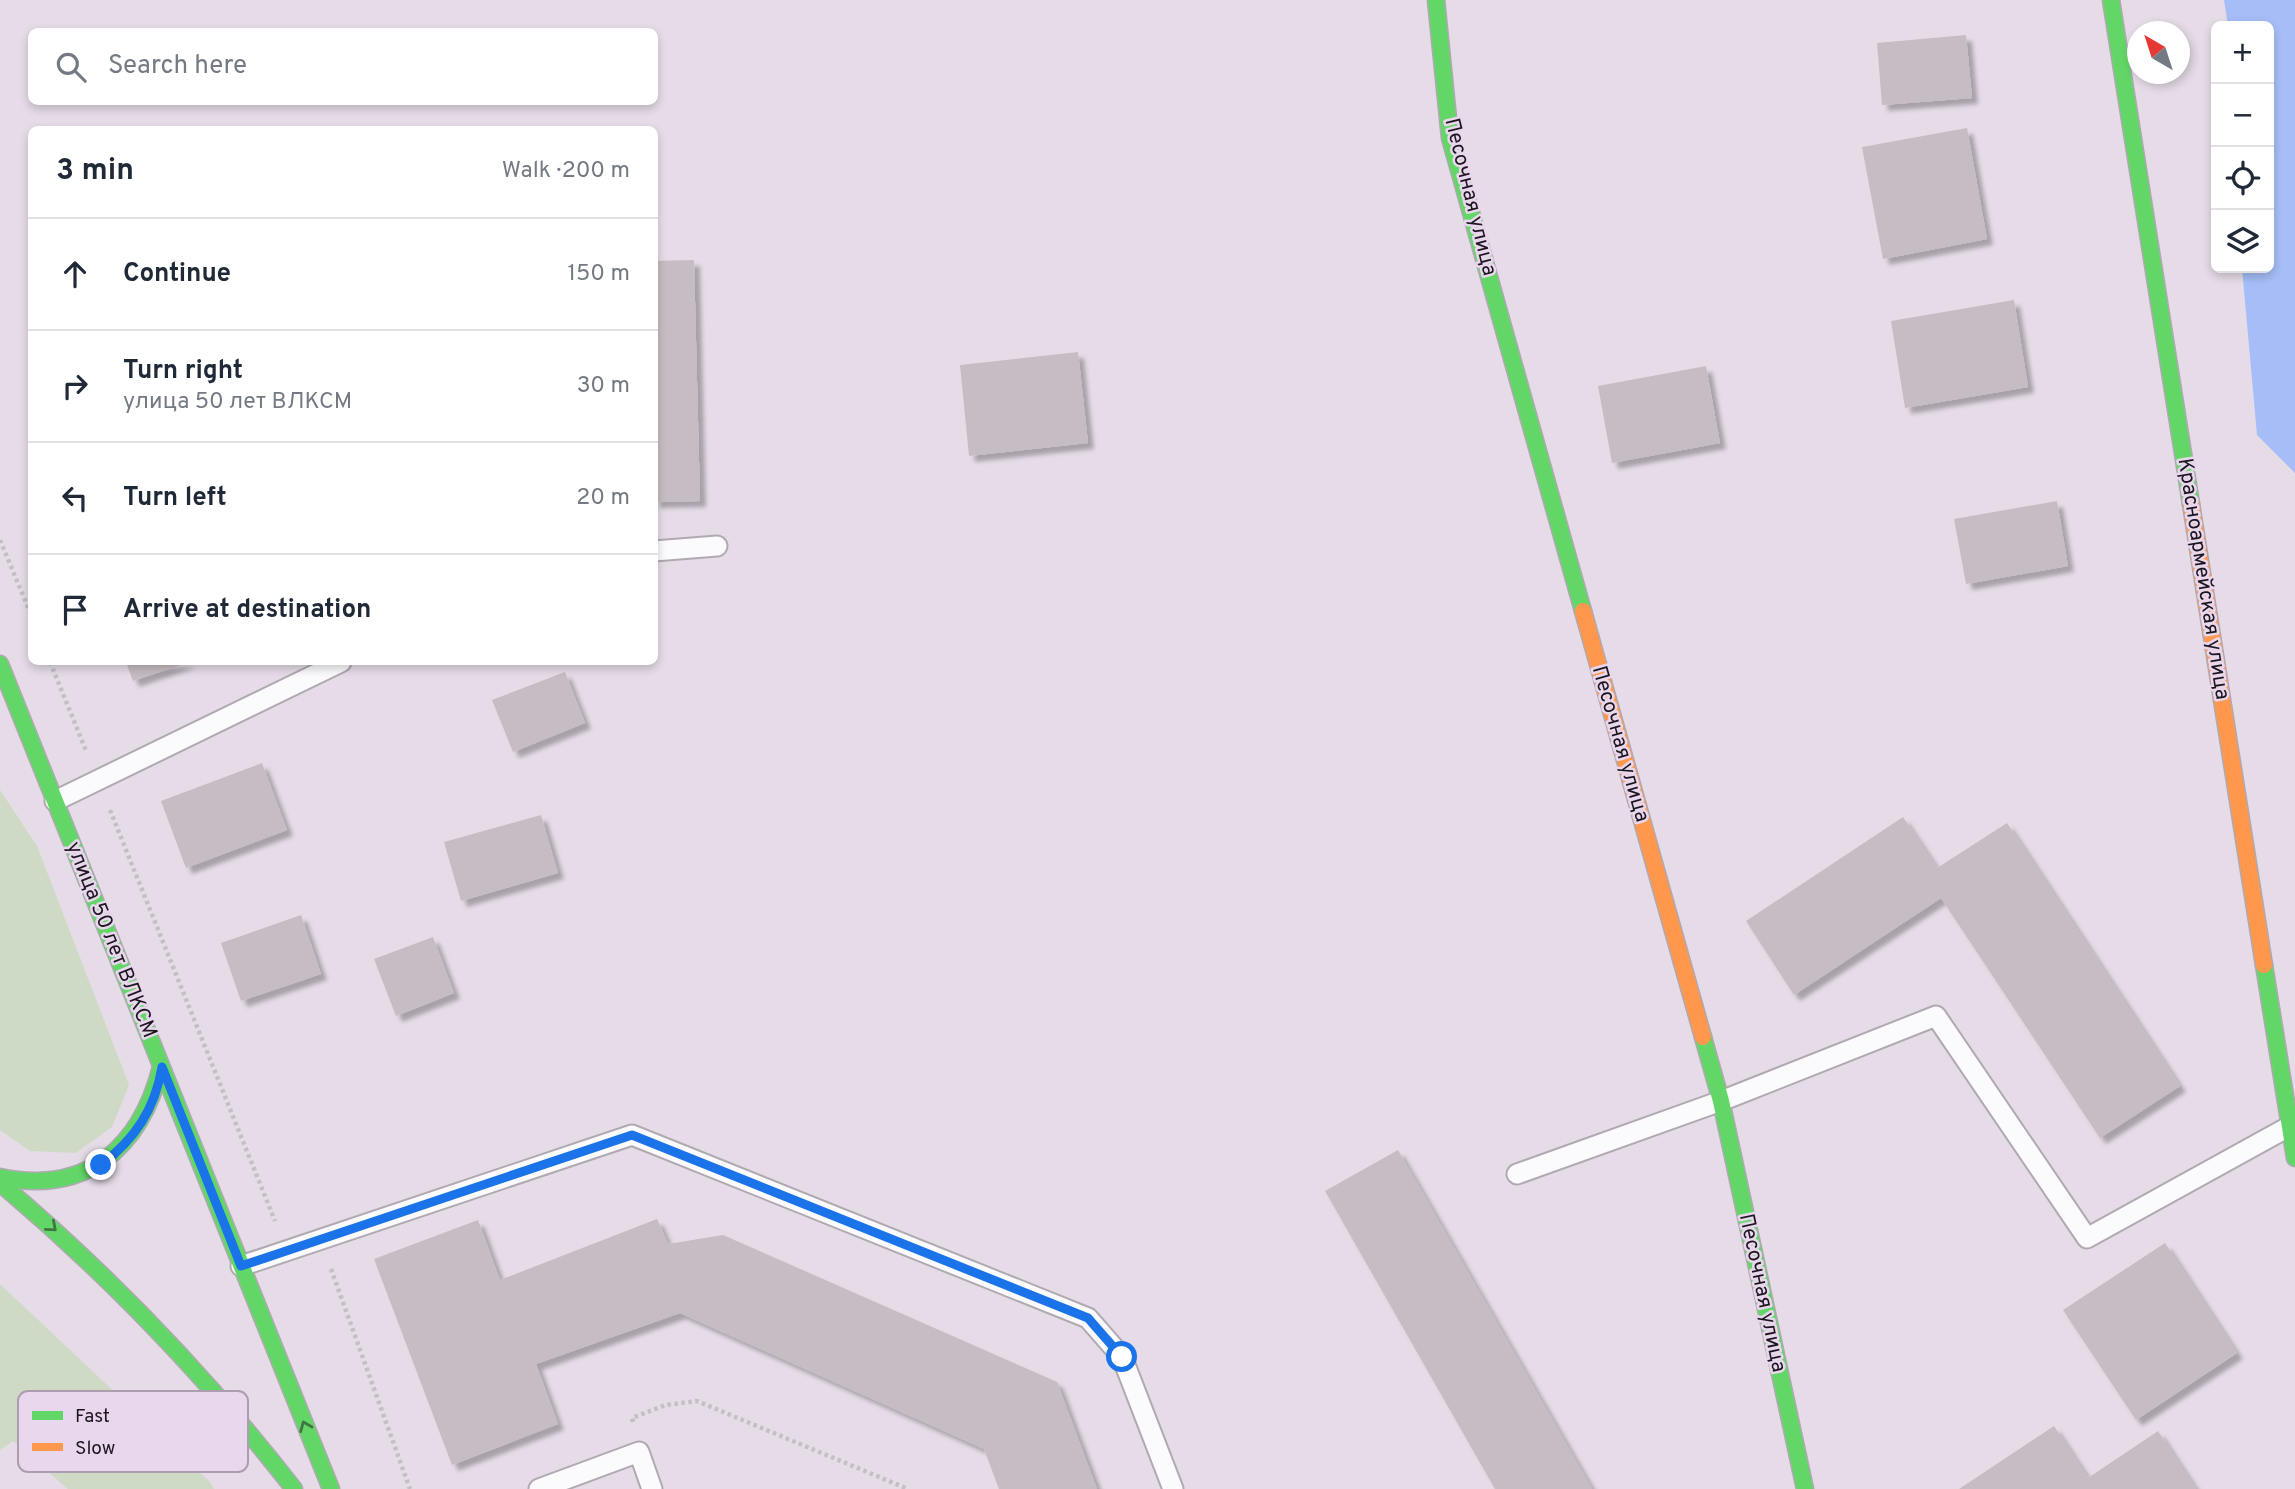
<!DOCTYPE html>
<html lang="en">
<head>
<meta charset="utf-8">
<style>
  :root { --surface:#fff; --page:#f6f6f7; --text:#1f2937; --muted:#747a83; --line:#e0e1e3 }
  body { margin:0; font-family:Overpass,sans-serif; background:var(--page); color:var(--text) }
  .controls { position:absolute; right:21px; top:21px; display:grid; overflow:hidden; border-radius:10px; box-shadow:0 4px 10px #0003 }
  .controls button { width:63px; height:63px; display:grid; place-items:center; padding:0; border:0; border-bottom:2px solid var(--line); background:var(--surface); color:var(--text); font:35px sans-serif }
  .compass { position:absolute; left:2127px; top:21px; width:63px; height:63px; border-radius:50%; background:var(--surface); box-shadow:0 4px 10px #0003; rotate:321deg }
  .stop { position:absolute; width:21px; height:21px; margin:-16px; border:5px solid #1a73e8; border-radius:50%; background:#fff }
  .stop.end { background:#1a73e8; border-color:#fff; box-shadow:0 2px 7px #0008 }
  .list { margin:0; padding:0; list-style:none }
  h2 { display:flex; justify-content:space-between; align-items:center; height:91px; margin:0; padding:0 28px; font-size:30px }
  h2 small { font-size:23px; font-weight:400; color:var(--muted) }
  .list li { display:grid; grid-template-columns:46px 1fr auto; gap:21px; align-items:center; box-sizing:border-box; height:112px; padding:0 28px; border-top:2px solid var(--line) }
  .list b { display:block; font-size:26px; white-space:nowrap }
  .list p { margin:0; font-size:23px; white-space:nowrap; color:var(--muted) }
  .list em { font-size:23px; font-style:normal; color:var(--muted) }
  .icon { flex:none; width:38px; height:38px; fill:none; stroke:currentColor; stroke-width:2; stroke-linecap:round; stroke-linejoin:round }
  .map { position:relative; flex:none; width:2295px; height:1489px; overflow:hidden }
  .search { position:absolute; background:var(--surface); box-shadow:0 4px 10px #0003; left:28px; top:28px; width:630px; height:77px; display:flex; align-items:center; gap:18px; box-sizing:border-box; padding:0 24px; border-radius:10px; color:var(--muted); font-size:26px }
  .panel { position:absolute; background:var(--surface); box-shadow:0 4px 10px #0003; left:28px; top:126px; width:630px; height:539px; border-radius:10px }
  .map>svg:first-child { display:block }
  .green { fill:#cedac5 }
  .water { fill:#a6bdf7 }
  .building { fill:#c6bcc3; filter:url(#shadow) }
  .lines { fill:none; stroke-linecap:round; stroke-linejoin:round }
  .lane-casing { stroke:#b1a9b2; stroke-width:23 }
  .fast-casing { stroke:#b1a9b2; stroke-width:19 }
  .slow-casing { stroke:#b1a9b2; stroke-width:19 }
  .path { stroke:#c3c0c5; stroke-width:4.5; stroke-dasharray:3.5 3.5; stroke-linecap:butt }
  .lane { stroke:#fbfafc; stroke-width:19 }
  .fast { stroke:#63d668; stroke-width:16 }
  .slow { stroke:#ff974d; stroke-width:16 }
  .oneway { stroke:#407643 }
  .route { stroke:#1a73e8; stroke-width:9 }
  .labels { text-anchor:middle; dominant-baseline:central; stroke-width:5; stroke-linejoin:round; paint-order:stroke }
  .street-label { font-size:21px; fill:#1c161e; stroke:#e9d7ed }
  .key { fill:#e9d7ed; stroke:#ac9daf; stroke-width:2 }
  .key-label { font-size:19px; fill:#1c161e }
</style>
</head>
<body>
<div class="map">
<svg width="2295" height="1489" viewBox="0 0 2295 1489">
  <defs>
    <filter id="shadow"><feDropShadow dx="6" dy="6" stdDeviation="2" flood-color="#0004"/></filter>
  </defs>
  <rect width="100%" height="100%" fill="#e6dce8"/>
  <g class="green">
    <polygon points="0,790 37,846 129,1085 112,1127 76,1153 30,1151 0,1130"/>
    <polygon points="0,1284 211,1483 214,1489 68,1489 13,1441 0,1450"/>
  </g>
  <polygon class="water" points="2224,0 2295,0 2295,473 2257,435 2242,268 2269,268 2269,26 2228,26"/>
  <g class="building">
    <polygon points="1966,35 1972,98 1882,105 1877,43"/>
    <polygon points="1967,128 1987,239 1883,259 1862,147"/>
    <polygon points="694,260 700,501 654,502 654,261"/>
    <polygon points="2014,300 2028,387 1905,408 1891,321"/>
    <polygon points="1078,352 1088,443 969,456 960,365"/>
    <polygon points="1706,366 1720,443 1612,463 1598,386"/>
    <polygon points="2057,501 2068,566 1966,584 1954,519"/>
    <polygon points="126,662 190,662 133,681"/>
    <polygon points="565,672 585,723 513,752 492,700"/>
    <polygon points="262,763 287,830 186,868 161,801"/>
    <polygon points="541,815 558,873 461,901 444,842"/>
    <polygon points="1903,817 1937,868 2007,823 2180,1086 2100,1138 1941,898 1794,995 1746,921"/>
    <polygon points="301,915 321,974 241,1001 221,943"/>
    <polygon points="433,937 454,993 396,1016 374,959"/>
    <polygon points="1398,1150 1592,1489 1495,1489 1325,1191"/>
    <polygon points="657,1219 668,1244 723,1235 1057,1382 1097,1489 999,1489 984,1449 680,1313 536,1364 558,1424 452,1465 374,1259 478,1220 500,1280"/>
    <polygon points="2165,1243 2237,1353 2136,1420 2063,1310"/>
    <polygon points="2054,1426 2088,1478 2158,1431 2196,1489 1959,1489"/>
  </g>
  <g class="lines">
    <defs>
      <g id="lane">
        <polyline points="654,551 717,546"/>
        <polyline points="55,801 341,662"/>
        <polyline points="1517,1174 1721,1101 1936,1016 2087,1238 2290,1126"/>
        <polyline points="241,1266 632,1135 1088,1318 1122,1357 1173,1489"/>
        <polyline points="539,1489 639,1452 652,1489"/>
      </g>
      <g id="fast">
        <polyline points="1436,0 1450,138 1583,611"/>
        <polyline points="2111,0 2191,504"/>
        <polyline points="0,664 331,1489"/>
        <polyline points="2264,965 2295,1158"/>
        <polyline points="1703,1037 1721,1101 1805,1489"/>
        <path d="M0,1177C86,1195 140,1149 161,1067"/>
        <path d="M0,1183C109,1275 206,1376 294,1489"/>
      </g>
      <g id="slow">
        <polyline points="2191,504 2264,965"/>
        <polyline points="1583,611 1703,1037"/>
      </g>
    </defs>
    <use href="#lane" class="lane-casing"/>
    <use href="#fast" class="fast-casing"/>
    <use href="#slow" class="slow-casing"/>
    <g class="path">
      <polyline points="0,540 32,617"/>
      <polyline points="50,662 87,753"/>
      <polyline points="110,810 275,1221"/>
      <polyline points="331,1269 410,1489"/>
      <polyline points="633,1422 632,1418 666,1405 697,1401 908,1489"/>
    </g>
    <use href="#lane" class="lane"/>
    <use href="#fast" class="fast"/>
    <use href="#slow" class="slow"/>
  </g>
  <defs><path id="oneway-chevron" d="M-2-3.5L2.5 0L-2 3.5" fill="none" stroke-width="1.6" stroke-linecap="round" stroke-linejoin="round" transform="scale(1.75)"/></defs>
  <g class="oneway">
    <use href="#oneway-chevron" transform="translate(52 1227) rotate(41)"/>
    <use href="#oneway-chevron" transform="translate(305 1426) rotate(-112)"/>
  </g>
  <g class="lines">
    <path class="route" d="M101,1165C135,1139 155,1109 162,1067L241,1266L632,1135L1088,1318L1122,1357"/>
  </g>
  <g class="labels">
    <g class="street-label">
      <text transform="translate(1470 197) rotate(76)">Песочная улица</text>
      <text transform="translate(2203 579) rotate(81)">Красноармейская улица</text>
      <text transform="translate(1620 744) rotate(74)">Песочная улица</text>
      <text transform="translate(111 940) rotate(68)">улица 50 лет ВЛКСМ</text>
      <text transform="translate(1762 1293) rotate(78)">Песочная улица</text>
    </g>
  </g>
  <rect x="18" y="1391" width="230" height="81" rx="10" class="key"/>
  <rect x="32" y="1411" width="31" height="9" fill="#63d668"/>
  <rect x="32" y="1443" width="31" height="8" fill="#ff974d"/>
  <g class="key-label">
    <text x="75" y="1422">Fast</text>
    <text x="75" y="1454">Slow</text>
  </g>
</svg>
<div class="controls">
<button>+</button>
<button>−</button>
<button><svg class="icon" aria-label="locate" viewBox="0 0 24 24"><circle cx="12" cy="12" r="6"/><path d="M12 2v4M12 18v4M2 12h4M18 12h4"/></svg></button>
<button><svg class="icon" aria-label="layers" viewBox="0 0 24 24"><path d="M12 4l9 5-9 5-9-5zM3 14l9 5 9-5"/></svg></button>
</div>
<svg class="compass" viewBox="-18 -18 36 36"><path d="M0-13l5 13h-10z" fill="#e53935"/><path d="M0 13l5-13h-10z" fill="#747a83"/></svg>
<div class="stop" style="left:1122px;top:1357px"></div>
<div class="stop end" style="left:101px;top:1165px"></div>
<div class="search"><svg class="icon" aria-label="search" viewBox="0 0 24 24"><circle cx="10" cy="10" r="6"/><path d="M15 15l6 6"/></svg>Search here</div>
<section class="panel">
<h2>3 min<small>Walk · 200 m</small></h2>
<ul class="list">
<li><svg class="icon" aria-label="ahead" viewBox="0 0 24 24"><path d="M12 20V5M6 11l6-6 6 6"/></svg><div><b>Continue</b></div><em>150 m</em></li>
<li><svg class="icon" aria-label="right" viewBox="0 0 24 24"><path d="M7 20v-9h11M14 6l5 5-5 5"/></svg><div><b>Turn right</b><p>улица 50 лет ВЛКСМ</p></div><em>30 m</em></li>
<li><svg class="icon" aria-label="left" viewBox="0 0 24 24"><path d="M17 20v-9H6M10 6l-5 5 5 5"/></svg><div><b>Turn left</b></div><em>20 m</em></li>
<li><svg class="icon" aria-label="arrive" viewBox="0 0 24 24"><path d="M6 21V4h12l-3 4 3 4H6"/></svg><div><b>Arrive at destination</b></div></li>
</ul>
</section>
</div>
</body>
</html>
